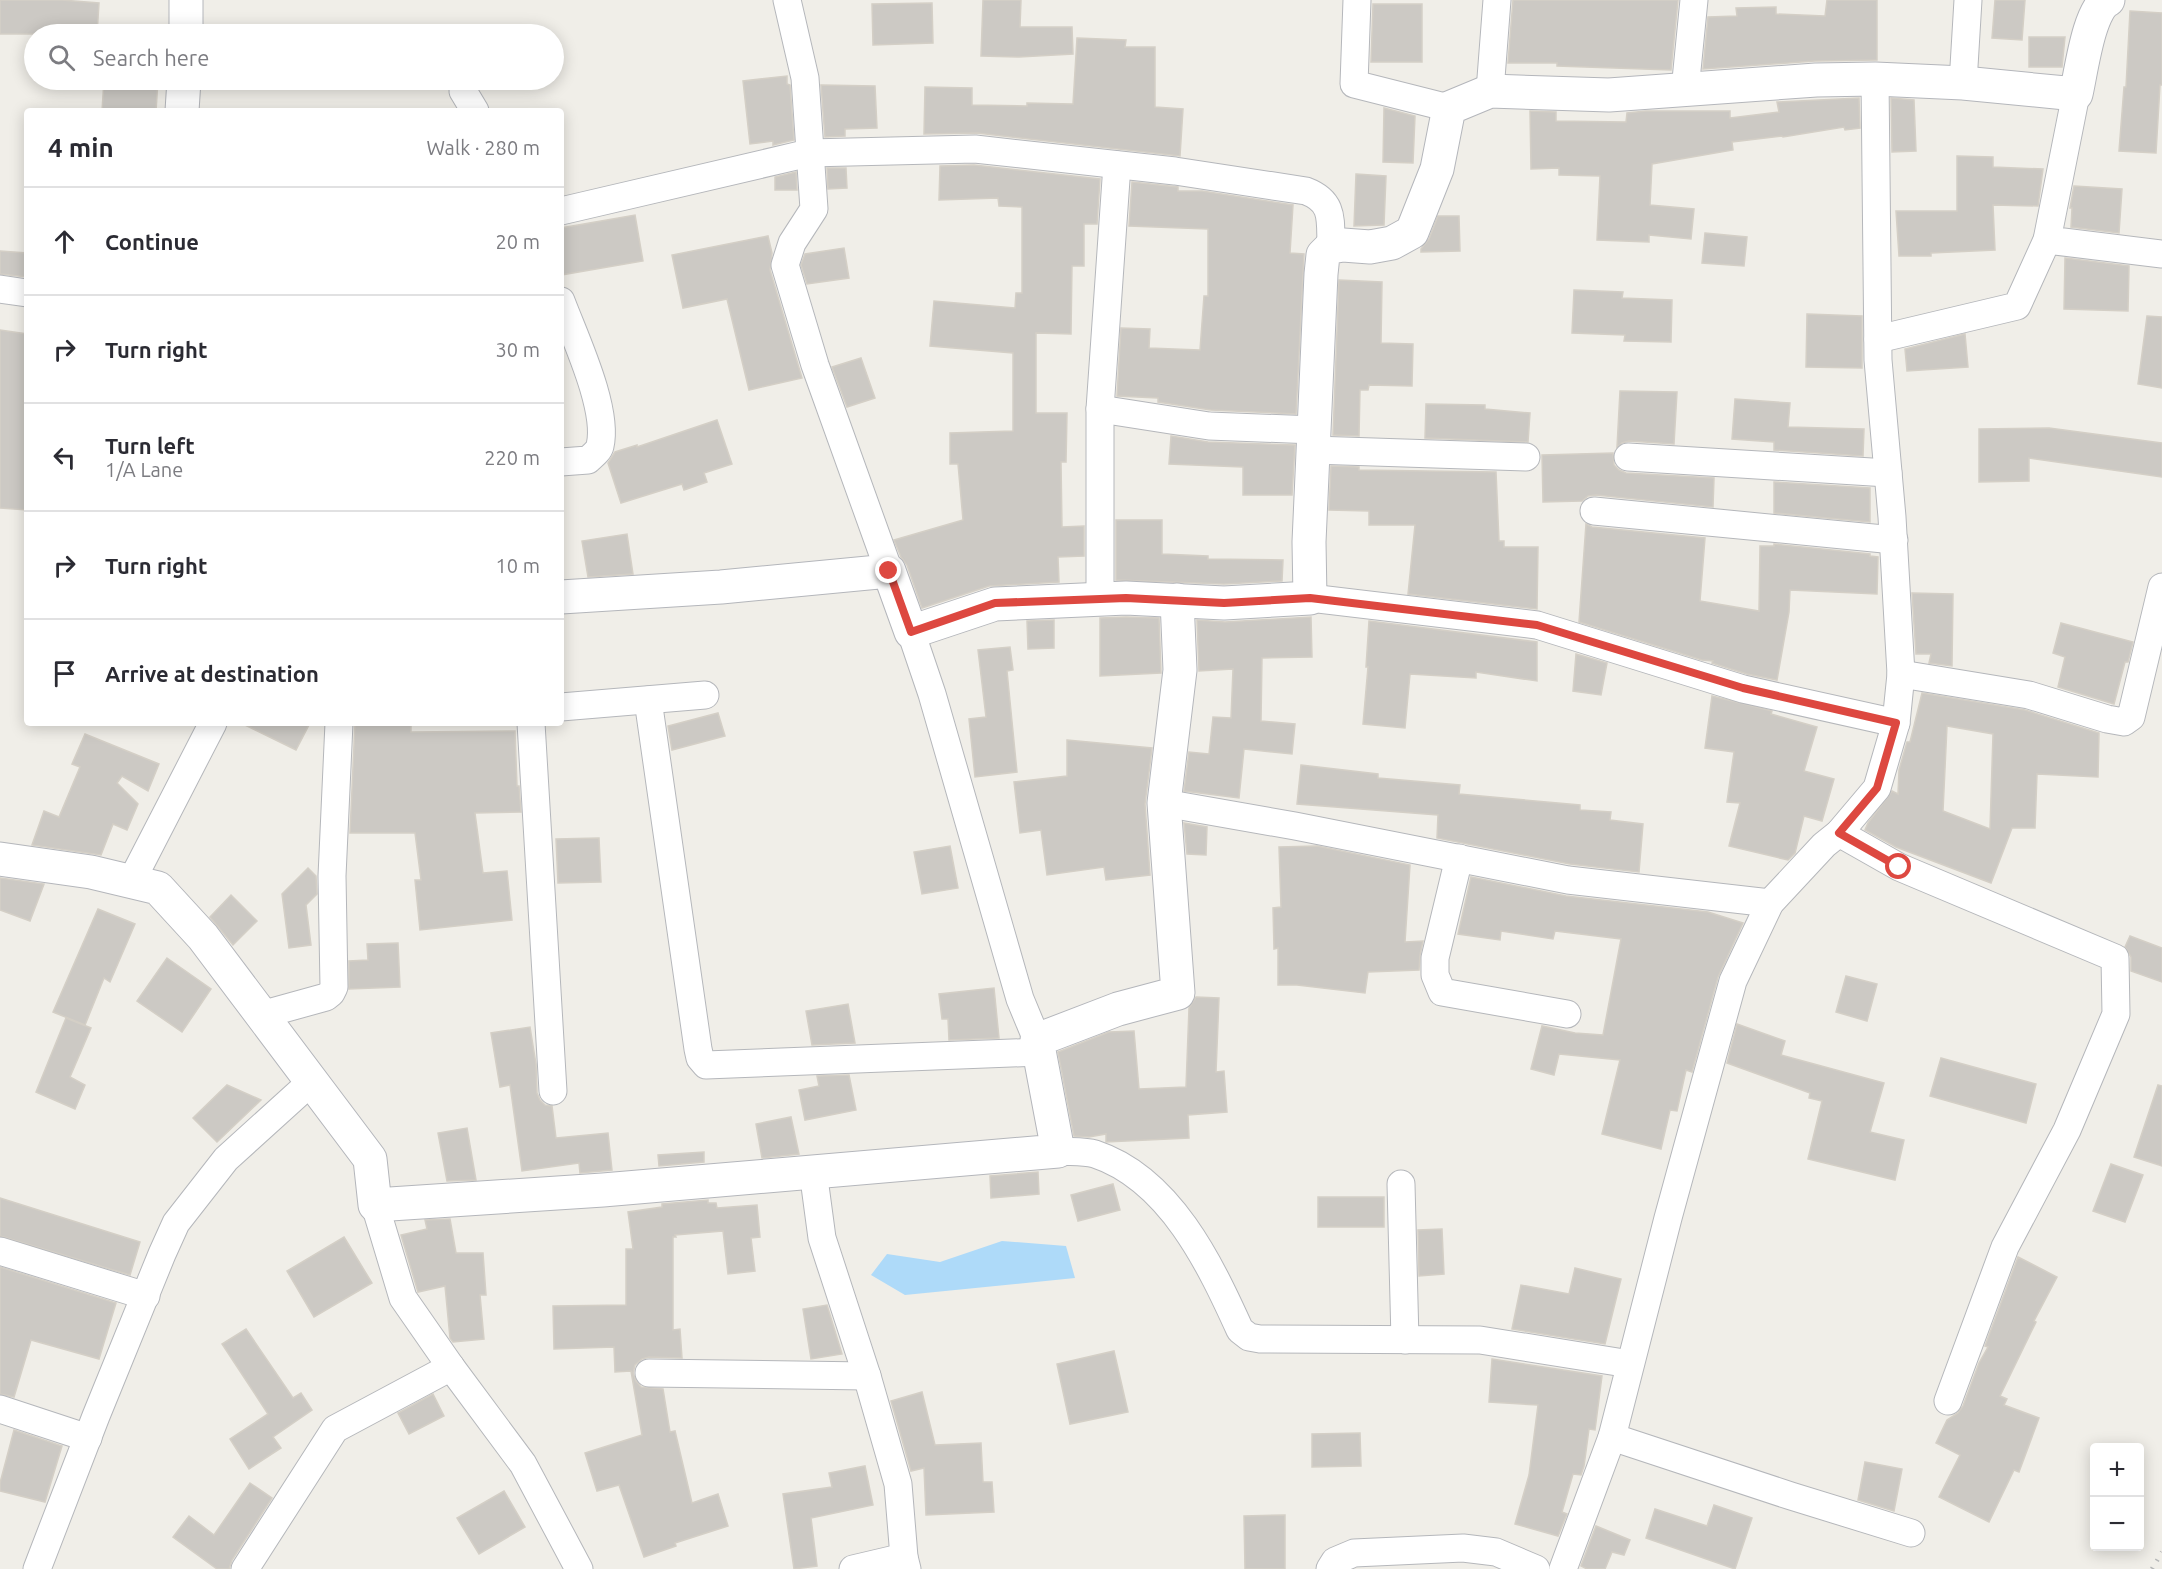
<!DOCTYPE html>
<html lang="en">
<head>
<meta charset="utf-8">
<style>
  :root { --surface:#fff; --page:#f7f7f7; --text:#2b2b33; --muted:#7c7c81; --line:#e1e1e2 }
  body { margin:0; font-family:Ubuntu,sans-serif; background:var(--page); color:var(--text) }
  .controls { position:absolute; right:18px; bottom:18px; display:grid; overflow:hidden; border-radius:6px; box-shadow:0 3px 15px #0003 }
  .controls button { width:54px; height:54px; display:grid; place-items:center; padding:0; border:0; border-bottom:2px solid var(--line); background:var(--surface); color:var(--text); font:30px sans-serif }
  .stop { position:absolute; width:18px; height:18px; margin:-14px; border:4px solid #dd4840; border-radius:50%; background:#fff }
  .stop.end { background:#dd4840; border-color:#fff; box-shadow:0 2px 6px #0008 }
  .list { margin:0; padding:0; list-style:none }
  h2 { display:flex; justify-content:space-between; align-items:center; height:78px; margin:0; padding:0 24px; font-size:26px }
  h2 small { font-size:20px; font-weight:400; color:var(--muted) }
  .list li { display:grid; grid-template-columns:39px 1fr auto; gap:18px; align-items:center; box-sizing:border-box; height:108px; padding:0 24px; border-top:2px solid var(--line) }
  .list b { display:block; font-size:22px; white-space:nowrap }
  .list p { margin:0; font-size:20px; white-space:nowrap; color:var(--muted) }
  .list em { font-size:20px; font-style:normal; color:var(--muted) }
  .icon { flex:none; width:33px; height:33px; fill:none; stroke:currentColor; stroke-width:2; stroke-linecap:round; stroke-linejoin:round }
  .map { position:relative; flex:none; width:2162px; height:1569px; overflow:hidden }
  .search { position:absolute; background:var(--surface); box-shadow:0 3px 15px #0003; left:24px; top:24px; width:540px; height:66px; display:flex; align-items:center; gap:15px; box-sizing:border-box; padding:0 21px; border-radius:33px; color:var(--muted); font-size:22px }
  .panel { position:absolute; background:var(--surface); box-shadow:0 3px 15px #0003; left:24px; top:108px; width:540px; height:618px; border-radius:6px }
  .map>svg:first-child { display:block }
  .water { fill:#aedaf9 }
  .building { fill:#ccc9c4; stroke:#d4cfc6; stroke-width:1.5; fill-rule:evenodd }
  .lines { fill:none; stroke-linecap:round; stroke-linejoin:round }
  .street-casing { stroke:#b5b7bb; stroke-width:29 }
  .secondary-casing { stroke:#b4b6bb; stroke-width:35 }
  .street { stroke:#fff; stroke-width:27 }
  .secondary { stroke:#fff; stroke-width:33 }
  .rail { stroke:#b5b6b7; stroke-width:4.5; stroke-dasharray:1.5 8; stroke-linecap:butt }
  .route { stroke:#dd4840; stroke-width:8 }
</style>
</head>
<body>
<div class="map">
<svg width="2162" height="1569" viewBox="0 0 2162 1569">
  <rect width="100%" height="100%" fill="#f0eee8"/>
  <polygon class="water" points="1002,1241 1066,1246 1075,1278 905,1295 871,1275 887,1254 940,1262"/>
  <g class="building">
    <polygon points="0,0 62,0 99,3 97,34 0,34"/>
    <polygon points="983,0 1021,0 1020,27 1072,27 1073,54 1019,57 981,56"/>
    <polygon points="1513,0 1678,0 1671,70 1557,66 1557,63 1508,63"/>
    <polygon points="1827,0 1877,0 1877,60 1815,61 1703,69 1708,17 1737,16 1736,8 1776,7 1776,14 1825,16"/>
    <polygon points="1995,0 2025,0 2022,40 1992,38"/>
    <polygon points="932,3 933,43 873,45 872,4"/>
    <polygon points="1373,4 1422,4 1422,62 1371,62"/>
    <polygon points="2130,11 2162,13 2162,85 2160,85 2156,153 2119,151 2124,87 2126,87"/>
    <polygon points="2029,37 2065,37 2062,67 2029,67"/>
    <polygon points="1077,38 1126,40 1125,47 1155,47 1155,107 1183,109 1180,156 977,133 924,134 925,87 972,88 972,105 1027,106 1027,103 1073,104"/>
    <polygon points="787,76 787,84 790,85 794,140 773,145 773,141 750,144 743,81"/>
    <polygon points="104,80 158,80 156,111 102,111"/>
    <polygon points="821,85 875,86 877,128 845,129 845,136 825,137"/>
    <polygon points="1859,98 1860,128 1845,130 1844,127 1783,137 1782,136 1732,142 1733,150 1652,164 1650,205 1694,209 1691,239 1649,235 1649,242 1597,240 1600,176 1559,175 1559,168 1531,169 1530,111 1556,112 1556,121 1626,122 1627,113 1646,111 1730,111 1730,118 1779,112 1777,102"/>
    <polygon points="1891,98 1914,100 1916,151 1892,152"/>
    <polygon points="1384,108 1415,116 1413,163 1383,162"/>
    <polygon points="1957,156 1993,157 1993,167 2043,169 2038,206 1993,205 1995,250 1931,253 1931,256 1899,256 1896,211 1957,211"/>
    <polygon points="974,165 1100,179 1097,224 1084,224 1084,266 1072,266 1071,334 1036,333 1036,413 1067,413 1066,462 1061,462 1062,527 1084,526 1084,556 1058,557 1059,582 989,586 922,608 907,565 901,557 894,540 963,520 958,464 950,464 950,433 1013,431 1013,353 930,346 934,301 1015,308 1016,293 1022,293 1022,207 999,206 998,198 939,200 940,166"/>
    <polygon points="827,168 846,168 847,188 828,189"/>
    <polygon points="796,172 797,190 775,190 775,177"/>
    <polygon points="1356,174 1386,176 1384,225 1354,226"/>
    <polygon points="1132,182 1178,187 1178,191 1202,191 1293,205 1290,253 1304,254 1296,414 1211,410 1158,402 1158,398 1117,396 1121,328 1150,329 1149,348 1200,350 1204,296 1208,296 1208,229 1129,226"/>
    <polygon points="2074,186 2122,189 2119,233 2071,227 2072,208 2070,208"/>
    <polygon points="635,215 643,261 561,275 561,228"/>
    <polygon points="1438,216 1459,216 1460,251 1421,252 1421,249 1429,239"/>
    <polygon points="1705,233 1747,237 1744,266 1702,263"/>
    <polygon points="768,236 772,253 770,270 802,378 749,390 727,299 683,308 672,255"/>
    <polygon points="844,248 849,278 807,284 801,265 805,254"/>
    <polygon points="0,251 27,253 27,277 0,274"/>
    <polygon points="2065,258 2129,266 2128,311 2064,309"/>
    <polygon points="1339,280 1382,282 1381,343 1413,344 1412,386 1369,385 1368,390 1360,390 1359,436 1333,435"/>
    <polygon points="1574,290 1623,292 1622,298 1672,300 1671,342 1624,341 1625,335 1572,333"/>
    <polygon points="1807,314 1862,316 1862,368 1806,367"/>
    <polygon points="2147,316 2162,317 2162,388 2138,384"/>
    <polygon points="0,330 27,334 27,510 0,508"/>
    <polygon points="1965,334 1968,367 1907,371 1905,349"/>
    <polygon points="861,358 875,398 847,407 832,367"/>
    <polygon points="1620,391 1677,392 1674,444 1629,441 1622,443 1617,447"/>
    <polygon points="1735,399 1790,403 1788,427 1864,429 1863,456 1774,450 1774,442 1732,439"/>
    <polygon points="1426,404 1485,405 1485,409 1530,413 1528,442 1425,438"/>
    <polygon points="717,420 732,464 704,473 707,482 684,490 682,484 621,503 608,463 615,452 637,445 637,447"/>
    <polygon points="2049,428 2162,443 2162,477 2029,458 2029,481 1979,482 1979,429"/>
    <polygon points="1171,436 1208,442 1295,445 1292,495 1243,495 1243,467 1169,464"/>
    <polygon points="1613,453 1614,465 1619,470 1626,473 1714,478 1713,507 1596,495 1588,496 1582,501 1543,502 1542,455"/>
    <polygon points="1331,466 1359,467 1359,470 1496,472 1499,541 1504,541 1504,547 1538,547 1537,609 1408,594 1415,525 1369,525 1369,511 1329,510"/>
    <polygon points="1774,482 1870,488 1870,522 1774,513"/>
    <polygon points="1116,520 1162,520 1162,554 1208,556 1208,559 1283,560 1282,581 1224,584 1116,580"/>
    <polygon points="1586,524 1592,527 1705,538 1700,601 1759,611 1760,546 1774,546 1774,544 1870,554 1870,556 1878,557 1877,594 1790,590 1789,612 1777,680 1747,674 1712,663 1713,661 1702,660 1579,622"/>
    <polygon points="627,534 633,574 588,577 582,541"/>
    <polygon points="1912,593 1953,594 1952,666 1929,663 1931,654 1916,654"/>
    <polygon points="1126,617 1159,618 1161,673 1100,676 1100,618"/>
    <polygon points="1311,617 1312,657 1262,658 1261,721 1295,724 1292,754 1244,749 1239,798 1184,791 1189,752 1209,754 1213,717 1231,718 1233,669 1199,671 1197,620 1225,622"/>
    <polygon points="1054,620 1054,648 1028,649 1027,621"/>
    <polygon points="1369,621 1537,642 1537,681 1476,672 1476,678 1410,674 1405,728 1363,724 1368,667 1366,667"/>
    <polygon points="2061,623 2133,642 2128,662 2125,662 2114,704 2058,687 2065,657 2053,653"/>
    <polygon points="1010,647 1013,670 1007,671 1017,772 975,777 969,719 986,717 978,650"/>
    <polygon points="1576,654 1607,663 1601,695 1573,691"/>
    <path d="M1922,693L2025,710L2099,733L2098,777L2037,774L2035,828H2012L1991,883L1896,847L1865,830L1868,823L1892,791L1898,794L1899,770L1907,742H1910ZM1947,726L1993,734L1990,829L1943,811Z"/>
    <polygon points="1712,696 1772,711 1771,714 1817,727 1804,771 1834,779 1822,821 1804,816 1795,853 1788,860 1729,846 1740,803 1727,802 1734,752 1705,748"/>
    <polygon points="718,713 725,736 672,750 668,726"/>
    <polygon points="241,723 310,723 296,750"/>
    <polygon points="355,723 411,723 411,732 515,731 517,786 519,786 521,812 475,813 483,873 507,871 512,920 420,930 415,880 421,880 415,833 350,833"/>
    <polygon points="85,734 159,764 148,791 122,776 117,783 138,804 127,830 113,824 101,855 32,845 44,811 59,817 80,767 72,764"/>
    <polygon points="1067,740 1152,748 1145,804 1150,875 1106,880 1104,867 1047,875 1041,830 1020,833 1014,782 1067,776"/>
    <polygon points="1301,765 1378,774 1378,778 1460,785 1459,794 1580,805 1580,810 1611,812 1610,820 1643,824 1639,872 1570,864 1437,838 1438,815 1297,804"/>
    <polygon points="1184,823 1207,827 1206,855 1187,854"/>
    <polygon points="599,838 601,882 558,883 556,839"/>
    <polygon points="950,846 958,888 922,894 914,852"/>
    <polygon points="1317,846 1410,865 1405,942 1423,941 1420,955 1419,970 1368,972 1365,993 1297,985 1278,985 1278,948 1274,949 1273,908 1281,907 1279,847"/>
    <polygon points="308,868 316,876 317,894 306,905 311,945 289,948 282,894"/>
    <polygon points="1471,877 1566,896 1708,912 1743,923 1718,977 1692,1072 1686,1070 1677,1111 1670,1110 1661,1149 1602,1134 1620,1060 1559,1054 1554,1075 1531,1069 1542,1026 1575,1033 1603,1035 1621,939 1555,931 1553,939 1501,931 1500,940 1458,934"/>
    <polygon points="0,878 44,884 30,921 0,910"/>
    <polygon points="231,895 257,921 233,945 210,917"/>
    <polygon points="98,909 135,924 110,982 104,978 85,1025 53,1012"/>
    <polygon points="2130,936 2162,948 2162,982 2131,971 2131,957 2125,947"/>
    <polygon points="398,943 400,987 349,989 349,961 368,960 367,944"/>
    <polygon points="167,958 211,989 182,1032 137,1001"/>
    <polygon points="1846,976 1877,984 1867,1021 1836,1012"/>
    <polygon points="994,988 999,1038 949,1040 948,1019 942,1019 939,994"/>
    <polygon points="1196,997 1219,998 1216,1072 1224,1071 1227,1112 1188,1115 1189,1138 1106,1142 1106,1134 1089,1137 1074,1136 1058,1052 1109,1032 1134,1031 1139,1089 1186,1087 1189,1008"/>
    <polygon points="848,1004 855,1043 812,1045 806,1011"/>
    <polygon points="66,1018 91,1028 70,1077 85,1085 75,1109 36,1092"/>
    <polygon points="1737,1024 1785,1041 1781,1055 1884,1083 1870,1132 1904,1140 1895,1180 1808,1159 1822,1101 1809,1098 1810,1093 1727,1063"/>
    <polygon points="530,1027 536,1064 537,1093 540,1100 545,1105 552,1106 556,1138 608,1133 612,1170 580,1173 579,1163 522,1171 510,1085 500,1087 491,1033"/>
    <polygon points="1941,1058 2036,1084 2026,1123 1930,1096"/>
    <polygon points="849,1075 856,1110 805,1120 799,1090 819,1086 817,1076"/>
    <polygon points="227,1085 261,1100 217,1142 193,1118"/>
    <polygon points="2158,1085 2162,1086 2162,1166 2134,1157"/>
    <polygon points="791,1117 799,1154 762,1158 756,1124"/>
    <polygon points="467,1128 476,1180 447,1181 438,1133"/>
    <polygon points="704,1152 704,1162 659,1166 658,1155"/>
    <polygon points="2111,1164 2143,1175 2125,1222 2093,1211"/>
    <polygon points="1038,1172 1039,1194 991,1198 990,1176"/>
    <polygon points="1113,1184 1120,1210 1078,1221 1071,1195"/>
    <rect x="1318" y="1197" width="66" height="30"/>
    <polygon points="0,1198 140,1242 130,1275 0,1236"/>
    <polygon points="708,1200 708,1203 716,1203 717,1208 757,1205 760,1237 751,1238 755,1271 728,1274 723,1231 675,1235 676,1237 673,1237 673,1330 680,1329 682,1358 649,1357 642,1359 635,1365 633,1373 636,1381 641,1387 663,1389 670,1432 675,1431 692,1503 718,1494 728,1526 675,1543 676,1546 644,1557 619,1485 597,1491 585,1453 642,1435 631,1371 615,1372 614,1347 554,1349 553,1306 626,1305 626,1249 633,1249 628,1212 662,1207 662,1204"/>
    <polygon points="450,1219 456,1253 483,1253 486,1295 480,1295 484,1339 453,1342 450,1338 445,1286 418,1292 401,1235 427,1229 425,1220"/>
    <polygon points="1442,1229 1444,1274 1419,1276 1418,1230"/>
    <polygon points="344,1237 372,1283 314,1317 287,1271"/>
    <polygon points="2018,1257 2057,1277 2034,1321 2036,1322 2000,1396 2007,1399 2004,1405 2039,1418 2019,1472 2014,1470 1989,1522 1939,1497 1960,1455 1936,1443 1947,1420 1958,1413 1963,1406 1979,1363 1988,1347 1985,1346"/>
    <polygon points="0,1267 116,1303 99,1359 31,1340 14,1397 0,1394"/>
    <polygon points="1575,1268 1621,1279 1605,1344 1512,1329 1521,1285 1569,1294"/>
    <polygon points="827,1305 842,1354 811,1359 803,1309"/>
    <polygon points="246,1329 293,1398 301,1393 312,1410 273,1437 281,1448 249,1469 230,1439 268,1414 222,1344"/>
    <polygon points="1114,1351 1128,1412 1070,1424 1057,1364"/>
    <polygon points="1492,1359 1602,1376 1595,1430 1589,1429 1584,1466 1581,1475 1573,1474 1562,1512 1567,1514 1558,1536 1515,1524 1529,1475 1538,1405 1489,1402"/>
    <polygon points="922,1392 935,1445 981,1443 983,1482 992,1482 994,1512 926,1515 924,1468 911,1471 891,1401"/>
    <polygon points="433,1394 444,1416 409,1434 398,1413"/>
    <polygon points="14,1430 62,1446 45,1502 0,1491 0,1483"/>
    <polygon points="1360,1433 1361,1466 1312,1467 1312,1434"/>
    <polygon points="1865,1462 1902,1469 1894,1511 1858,1500"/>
    <polygon points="865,1466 873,1505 811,1518 817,1566 794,1569 783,1494 832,1487 829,1473"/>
    <polygon points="250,1483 272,1498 232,1560 229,1569 217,1569 173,1537 189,1516 214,1535"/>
    <polygon points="504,1491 525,1527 479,1554 457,1518"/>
    <polygon points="1714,1505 1752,1518 1735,1569 1646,1538 1655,1509 1707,1526"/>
    <polygon points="1285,1515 1285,1569 1245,1569 1244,1516"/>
    <polygon points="1596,1526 1630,1540 1624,1555 1612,1552 1605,1569 1587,1569 1581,1566"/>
  </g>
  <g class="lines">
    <defs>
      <g id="street">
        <polyline points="787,0 805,78 814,209 792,243 785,265 815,365 889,571"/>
        <polyline points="1357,0 1354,84 1449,108"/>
        <polyline points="1963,83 1968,0"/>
        <polyline points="1685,90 1694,0"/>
        <polyline points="463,91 475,111"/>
        <polyline points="1490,91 1497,0"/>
        <polyline points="2076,94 2047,240 2162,254"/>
        <path d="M561,211L809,153L975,149L1175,171L1306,191C1335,202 1330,221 1331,247"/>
        <polyline points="0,289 27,293"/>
        <path d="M561,301C574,336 609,409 600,446C599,451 592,456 588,460L561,462"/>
        <polyline points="1878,339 2017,306 2047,240"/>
        <polyline points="1100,409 1209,426 1314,430"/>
        <polyline points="1313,450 1526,457"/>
        <polyline points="1628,457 1888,473"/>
        <polyline points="1594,511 1894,540"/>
        <polyline points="1310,598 1537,625 1743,689 1896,723"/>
        <polyline points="1100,599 1100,409 1117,165"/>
        <polyline points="911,632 932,694 1020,999 1037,1040"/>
        <polyline points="1901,674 2029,695 2107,719 2124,722 2131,717 2162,587"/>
        <polyline points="648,700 698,1049 700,1058 706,1065 1039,1052"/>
        <polyline points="561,707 705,695"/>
        <polyline points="531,723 553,1091"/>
        <polyline points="1164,803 1295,826 1568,880 1770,903"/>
        <polyline points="1839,833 1899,867 2115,958 2116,1014 2067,1130 2005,1247 1948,1401"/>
        <polyline points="1459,858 1435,958 1435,975 1442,992 1567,1014"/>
        <polyline points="131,882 213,723"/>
        <polyline points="261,1015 326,997 331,993 334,987 332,876 339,723"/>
        <path d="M1058,1151C1070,1152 1084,1151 1095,1154C1170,1179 1210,1264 1240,1330L1249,1337L1260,1339L1480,1340L1630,1364"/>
        <polyline points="813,1171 822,1238 867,1376 898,1484 904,1557 907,1569"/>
        <polyline points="1401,1184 1405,1340"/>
        <polyline points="375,1205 403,1298 451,1367 523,1464 579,1569"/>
        <polyline points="0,1251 146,1296"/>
        <polyline points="649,1373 867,1376"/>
        <polyline points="0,1409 88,1438"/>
        <polyline points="1612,1437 1791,1496 1911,1533"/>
        <polyline points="37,1569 96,1416 162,1254 176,1223 226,1159 311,1082"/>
        <polyline points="245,1569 335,1429 451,1367"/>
        <polyline points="853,1569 904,1557"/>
        <polyline points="1330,1569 1335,1561 1354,1553 1463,1548 1496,1552 1536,1569"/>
        <polyline points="1563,1569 1612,1437 1668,1218 1733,981 1770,903 1824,845 1839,833 1877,788 1896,723 1901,674 1892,517 1878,360 1875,79"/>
      </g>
      <g id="secondary">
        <polyline points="186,34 186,0"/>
        <polyline points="182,111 184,80"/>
        <path d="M561,597L721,587L889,571L911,632L995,604L1126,598L1224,603L1310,598L1309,542L1321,274L1323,255L1331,247L1343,245L1370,247L1392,243L1412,232L1437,169L1449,108L1490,91L1609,95L1816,80L1875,79L1963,83L2076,94C2081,73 2089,8 2108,0"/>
        <polyline points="0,859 91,872 158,888 203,937 370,1159 375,1205 603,1190 1058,1151 1037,1040 1118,1009 1178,993 1164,803 1180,670 1177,600"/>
      </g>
    </defs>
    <use href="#street" class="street-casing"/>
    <use href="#secondary" class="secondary-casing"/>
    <use href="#street" class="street"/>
    <use href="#secondary" class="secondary"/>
    <polyline class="rail" points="2152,1569 2162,1552"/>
  </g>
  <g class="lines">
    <polyline class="route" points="889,571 911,632 995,603 1126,598 1224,603 1310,598 1537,625 1743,688 1896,723 1877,788 1839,833 1899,867"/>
  </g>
</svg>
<div class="controls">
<button>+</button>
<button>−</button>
</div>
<div class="stop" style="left:1899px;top:867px"></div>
<div class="stop end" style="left:889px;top:571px"></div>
<div class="search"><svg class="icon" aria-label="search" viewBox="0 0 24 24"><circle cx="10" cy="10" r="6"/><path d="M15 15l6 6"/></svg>Search here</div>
<section class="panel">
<h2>4 min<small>Walk · 280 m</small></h2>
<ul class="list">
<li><svg class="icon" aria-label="ahead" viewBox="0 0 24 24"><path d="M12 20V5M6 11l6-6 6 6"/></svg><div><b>Continue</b></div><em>20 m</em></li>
<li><svg class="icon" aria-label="right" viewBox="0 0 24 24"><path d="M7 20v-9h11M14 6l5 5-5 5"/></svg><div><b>Turn right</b></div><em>30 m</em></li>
<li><svg class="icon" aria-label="left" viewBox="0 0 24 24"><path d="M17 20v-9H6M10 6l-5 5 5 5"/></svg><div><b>Turn left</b><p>1/A Lane</p></div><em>220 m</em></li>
<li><svg class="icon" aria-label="right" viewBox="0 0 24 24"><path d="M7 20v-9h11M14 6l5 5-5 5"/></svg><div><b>Turn right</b></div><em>10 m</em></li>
<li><svg class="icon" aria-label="arrive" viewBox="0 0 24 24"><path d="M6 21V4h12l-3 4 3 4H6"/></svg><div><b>Arrive at destination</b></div></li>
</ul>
</section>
</div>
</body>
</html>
